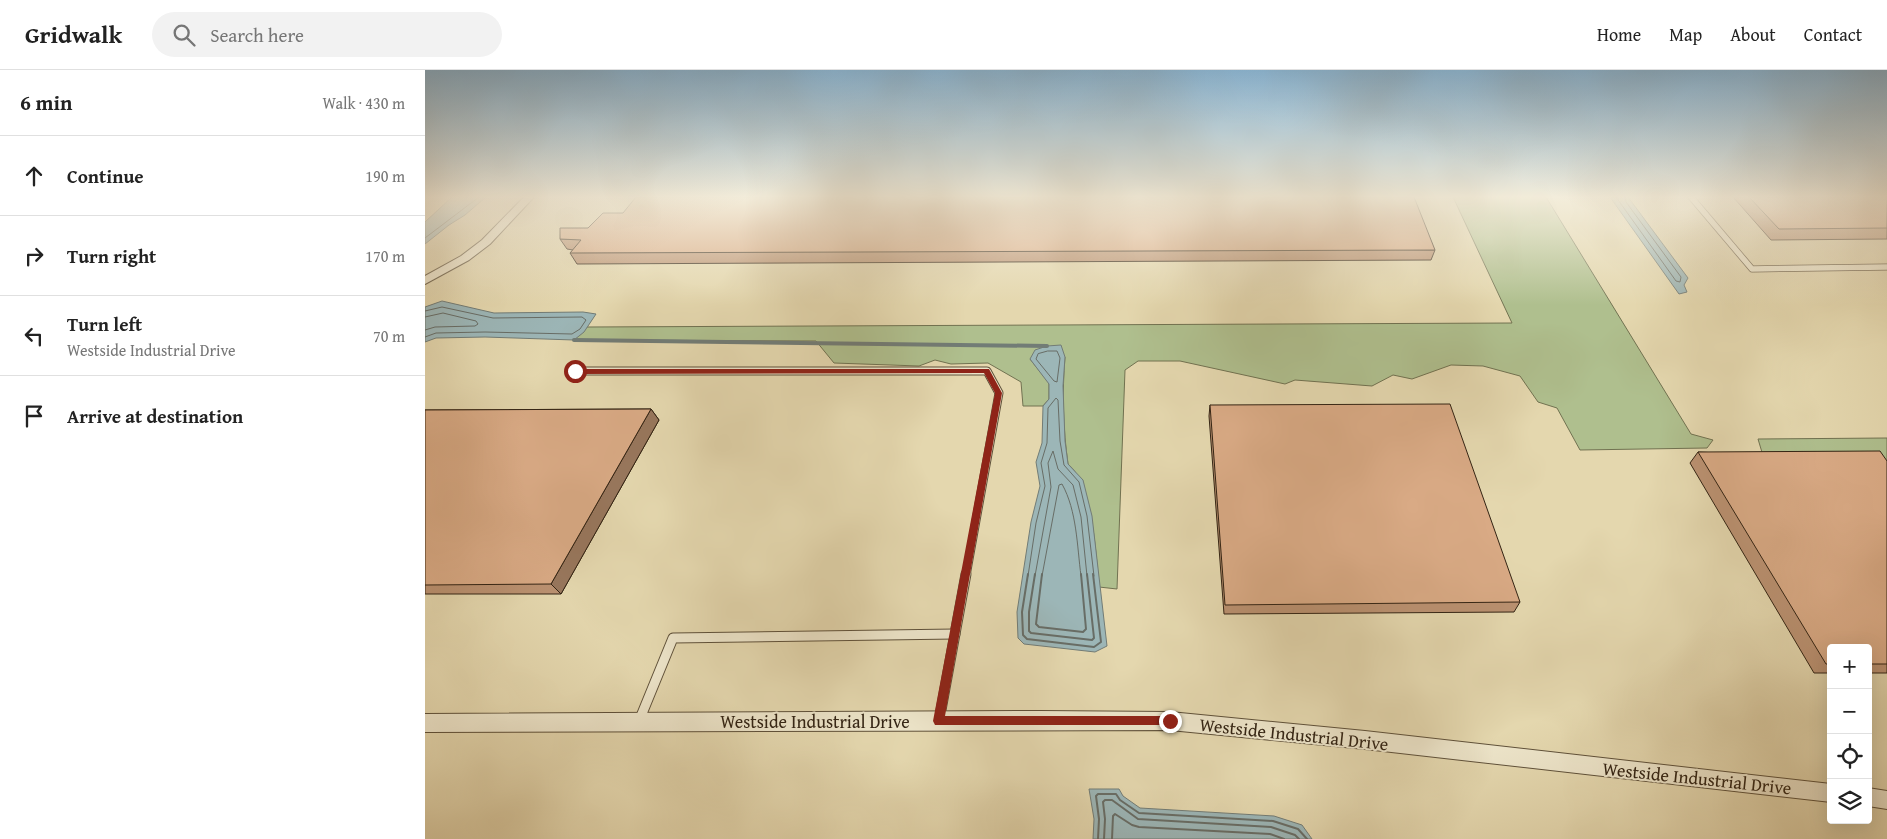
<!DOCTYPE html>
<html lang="en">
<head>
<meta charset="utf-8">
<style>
  :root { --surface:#fff; --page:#f2f2f2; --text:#222; --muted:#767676; --line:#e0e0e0 }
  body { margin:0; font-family:"Gentium Book Plus",serif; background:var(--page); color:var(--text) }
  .controls { position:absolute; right:15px; bottom:15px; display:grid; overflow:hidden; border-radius:5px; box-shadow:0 5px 20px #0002 }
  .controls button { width:45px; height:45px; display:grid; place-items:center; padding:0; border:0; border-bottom:1px solid var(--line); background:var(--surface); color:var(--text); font:25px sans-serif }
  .stop { position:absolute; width:15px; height:15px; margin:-11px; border:4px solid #8f2418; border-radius:50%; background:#fff }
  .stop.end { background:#8f2418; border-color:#fff; box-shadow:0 1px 5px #0008 }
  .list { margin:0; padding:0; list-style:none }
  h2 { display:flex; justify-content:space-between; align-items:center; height:65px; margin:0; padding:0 20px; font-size:21px }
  h2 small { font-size:16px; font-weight:400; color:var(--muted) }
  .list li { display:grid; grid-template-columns:32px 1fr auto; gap:15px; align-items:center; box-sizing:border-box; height:80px; padding:0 20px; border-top:1px solid var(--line) }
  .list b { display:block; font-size:19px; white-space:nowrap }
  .list p { margin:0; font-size:16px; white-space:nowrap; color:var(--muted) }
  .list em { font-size:16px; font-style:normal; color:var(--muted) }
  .icon { flex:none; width:28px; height:28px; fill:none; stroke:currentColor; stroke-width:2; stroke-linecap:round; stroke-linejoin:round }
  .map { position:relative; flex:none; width:1462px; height:769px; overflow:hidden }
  header { display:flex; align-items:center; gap:30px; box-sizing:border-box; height:70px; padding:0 25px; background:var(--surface); border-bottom:1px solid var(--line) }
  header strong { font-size:24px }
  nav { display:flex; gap:28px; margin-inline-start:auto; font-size:18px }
  .search { width:350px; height:45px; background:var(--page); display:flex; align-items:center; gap:12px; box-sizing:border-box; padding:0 18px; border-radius:28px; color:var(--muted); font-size:19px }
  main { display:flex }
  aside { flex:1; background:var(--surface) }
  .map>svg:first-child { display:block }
  .green { fill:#afbf8e; stroke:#717251 }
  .water { fill:#9cb6b7; stroke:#727c76 }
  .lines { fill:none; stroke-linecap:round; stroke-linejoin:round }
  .shore-far1 { stroke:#686d66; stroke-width:1 }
  .shore { stroke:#686d66; stroke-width:2 }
  .stream { stroke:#727c76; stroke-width:4 }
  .lane-far2-casing { stroke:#5f513a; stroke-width:7 }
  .lane-far1-casing { stroke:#5f513a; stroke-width:9 }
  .lane-casing { stroke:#5f513a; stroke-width:11 }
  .street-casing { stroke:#5f513a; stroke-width:2 }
  .lane-far2 { stroke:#ede5ca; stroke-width:5.5 }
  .lane-far1 { stroke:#ede5ca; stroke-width:7 }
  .lane { stroke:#ede5ca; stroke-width:9 }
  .street { fill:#ede5ca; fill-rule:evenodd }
  .wall { fill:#bb9272; stroke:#332414 }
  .shaded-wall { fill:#98775d; stroke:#332414 }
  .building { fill:#d9aa85; stroke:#332414 }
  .route { fill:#8f2418 }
  .labels { text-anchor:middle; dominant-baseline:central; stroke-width:4; stroke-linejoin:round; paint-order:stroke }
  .near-street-label { font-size:18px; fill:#332414; stroke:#ede5ca }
</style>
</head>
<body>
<header>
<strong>Gridwalk</strong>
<div class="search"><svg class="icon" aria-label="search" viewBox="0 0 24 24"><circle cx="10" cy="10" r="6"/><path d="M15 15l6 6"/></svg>Search here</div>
<nav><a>Home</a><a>Map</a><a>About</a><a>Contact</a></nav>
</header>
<main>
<aside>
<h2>6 min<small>Walk · 430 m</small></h2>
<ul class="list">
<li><svg class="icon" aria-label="ahead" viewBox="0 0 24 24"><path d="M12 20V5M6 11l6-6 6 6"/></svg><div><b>Continue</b></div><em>190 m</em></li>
<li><svg class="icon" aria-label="right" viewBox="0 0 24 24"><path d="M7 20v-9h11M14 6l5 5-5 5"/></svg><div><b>Turn right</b></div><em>170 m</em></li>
<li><svg class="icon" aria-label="left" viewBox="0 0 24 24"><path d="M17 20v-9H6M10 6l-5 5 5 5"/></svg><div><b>Turn left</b><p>Westside Industrial Drive</p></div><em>70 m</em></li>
<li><svg class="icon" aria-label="arrive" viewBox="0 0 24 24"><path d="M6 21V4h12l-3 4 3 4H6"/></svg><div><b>Arrive at destination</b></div></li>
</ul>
</aside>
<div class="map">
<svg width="1462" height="769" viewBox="0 0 1462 769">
  <rect width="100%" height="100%" fill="#e4d7ae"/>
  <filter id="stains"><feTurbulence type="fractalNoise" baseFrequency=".004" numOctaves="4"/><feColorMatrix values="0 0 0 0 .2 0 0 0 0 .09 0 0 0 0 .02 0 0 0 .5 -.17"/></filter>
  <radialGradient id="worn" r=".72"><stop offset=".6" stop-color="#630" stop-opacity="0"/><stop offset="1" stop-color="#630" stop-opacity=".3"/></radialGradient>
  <g class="green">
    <path d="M1028,127H1121L1266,364L1288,370L1282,378L1155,380L1132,338L1113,332L1095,306L1058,296L1026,295L987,309L968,305L947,316L870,310L860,314L755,291H713L700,300L692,519L674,517C671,486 668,414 643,394C638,358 637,323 640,287L605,289L624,313V329L618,336H598L596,312L563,293L526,294L510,290L494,296L409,293L391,271L149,270L162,257L1087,253Z"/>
    <polygon points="1462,368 1462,400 1339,389 1333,369"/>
  </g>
  <g class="water">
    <polygon points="27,127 61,127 40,145 24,155 0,174 0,152"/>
    <polygon points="1185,127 1203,127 1263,208 1259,215 1262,222 1254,224"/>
    <polygon points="17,231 69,243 158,242 171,244 159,262 149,270 60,267 11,268 0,272 0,237"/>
    <polygon points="636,275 640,287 638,316 640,371 643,394 658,410 667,446 682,576 670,582 599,574 593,568 592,542 606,452 615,416 611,392 617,373 618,336 624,329 624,314 605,289 610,280 622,276"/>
    <polygon points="664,719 694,719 698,726 715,738 849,746 877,755 887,769 668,769 669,749"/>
  </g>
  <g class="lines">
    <g class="shore-far1">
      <polyline points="1191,127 1251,211 1255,212 1256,207 1201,132 1200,127"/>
      <polyline points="0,168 54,127"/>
      <polyline points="0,241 17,237 68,248 157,247 161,250 155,259 147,264 60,262 11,263 0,267"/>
      <polyline points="0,247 18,243 51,251 53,254 50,256 10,257 0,260"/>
      <polygon points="623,281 632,281 635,288 632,312 629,311 611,289 613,284"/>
      <polyline points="603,506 611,453 620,416 616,393 622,373 623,338 631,328 633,330 635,371 639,395 654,412 662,446 669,506"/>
      <polyline points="610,506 626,417 623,393 628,381 633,399 648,415 656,447 662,506"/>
      <path d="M617,506L634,415L637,414C652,441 652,476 656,506"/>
    </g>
    <g class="shore">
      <polyline points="603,504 597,542 598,565 602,569 669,577 676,572 668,504"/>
      <polyline points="610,504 604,542 604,561 606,563 667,570 669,568 662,504"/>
      <polyline points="617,504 611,554 614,557 658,562 661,559 656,504"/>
      <polyline points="673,769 674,749 671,726 673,724 691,724 695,730 714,743 848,751 873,759 882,769"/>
      <polyline points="679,769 680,749 678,732 680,730 687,730 713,749 846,757 870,765 874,769"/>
      <polyline points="687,769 688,746 690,744 707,755 714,757 845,764 859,769"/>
    </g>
    <polyline class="stream" points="149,270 622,276"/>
    <defs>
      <polyline id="lane-far2" points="1266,127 1327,199 1462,197"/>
      <polyline id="lane-far1" points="151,301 562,301 574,323 541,506"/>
      <g id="lane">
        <polyline points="214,651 248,568 530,564"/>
        <polyline points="514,651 541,504"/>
      </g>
      <g id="street">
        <polygon points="99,127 109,127 65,174 44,190 0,214 0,206 36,186 57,170"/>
        <polygon points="616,641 745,642 940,661 1406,714 1406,732 940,679 745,660 0,662 0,644"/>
        <polygon points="1443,718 1462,721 1462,739 1443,736"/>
      </g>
    </defs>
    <use href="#lane-far2" class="lane-far2-casing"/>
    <use href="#lane-far1" class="lane-far1-casing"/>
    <use href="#lane" class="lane-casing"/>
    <use href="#street" class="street-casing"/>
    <use href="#lane-far2" class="lane-far2"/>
    <use href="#lane-far1" class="lane-far1"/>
    <use href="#lane" class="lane"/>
    <use href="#street" class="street"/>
  </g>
  <g class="wall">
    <polygon points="1308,127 1462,127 1462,169 1346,170"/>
    <polygon points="135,169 1010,180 1006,190 152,194 145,183 148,180 142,179"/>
    <polygon points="785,335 1095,532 1089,542 799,544 784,346"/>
    <polygon points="226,339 234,350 136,524 0,524 0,340"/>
    <polygon points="1273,382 1462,391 1462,603 1443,603 1443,578 1406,578 1406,603 1389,603 1265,393"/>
  </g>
  <polygon class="shaded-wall" points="226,339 234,350 136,524 126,514"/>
  <g class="building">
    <polygon points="211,127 989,127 1010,180 145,183 156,170 135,169 135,158 163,158 178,143 198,143"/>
    <polygon points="1324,127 1462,127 1462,158 1354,159"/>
    <polygon points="1025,334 1095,532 800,535 785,335"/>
    <polygon points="226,339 126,514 0,515 0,340"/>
    <polygon points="1455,381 1462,391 1462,594 1443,594 1443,578 1406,578 1406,594 1401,594 1273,382"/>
  </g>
  <linearGradient id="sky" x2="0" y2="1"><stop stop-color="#89b5d4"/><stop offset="0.54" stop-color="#f3eddb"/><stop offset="1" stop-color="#f3eddb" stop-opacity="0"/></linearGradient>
  <rect width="1462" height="235" fill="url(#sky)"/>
  <polygon class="route" points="564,299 577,323 520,646 745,646 749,647 750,651 749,655 510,655 508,651 570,323 559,303 150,304 147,301 150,299"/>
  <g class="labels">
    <g class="near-street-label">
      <text x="390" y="651">Westside Industrial Drive</text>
      <text transform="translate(869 664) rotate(6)">Westside Industrial Drive</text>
      <text transform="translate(1272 708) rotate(6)">Westside Industrial Drive</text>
    </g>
  </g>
  <rect width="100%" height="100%" filter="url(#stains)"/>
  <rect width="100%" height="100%" fill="url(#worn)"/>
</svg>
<div class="controls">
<button>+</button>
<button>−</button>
<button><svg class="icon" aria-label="locate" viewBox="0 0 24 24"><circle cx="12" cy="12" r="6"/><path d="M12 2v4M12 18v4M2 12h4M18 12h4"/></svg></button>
<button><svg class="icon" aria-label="layers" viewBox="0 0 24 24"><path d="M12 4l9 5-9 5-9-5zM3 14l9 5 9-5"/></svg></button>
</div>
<div class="stop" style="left:150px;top:301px"></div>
<div class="stop end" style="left:745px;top:651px"></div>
</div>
</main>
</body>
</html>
